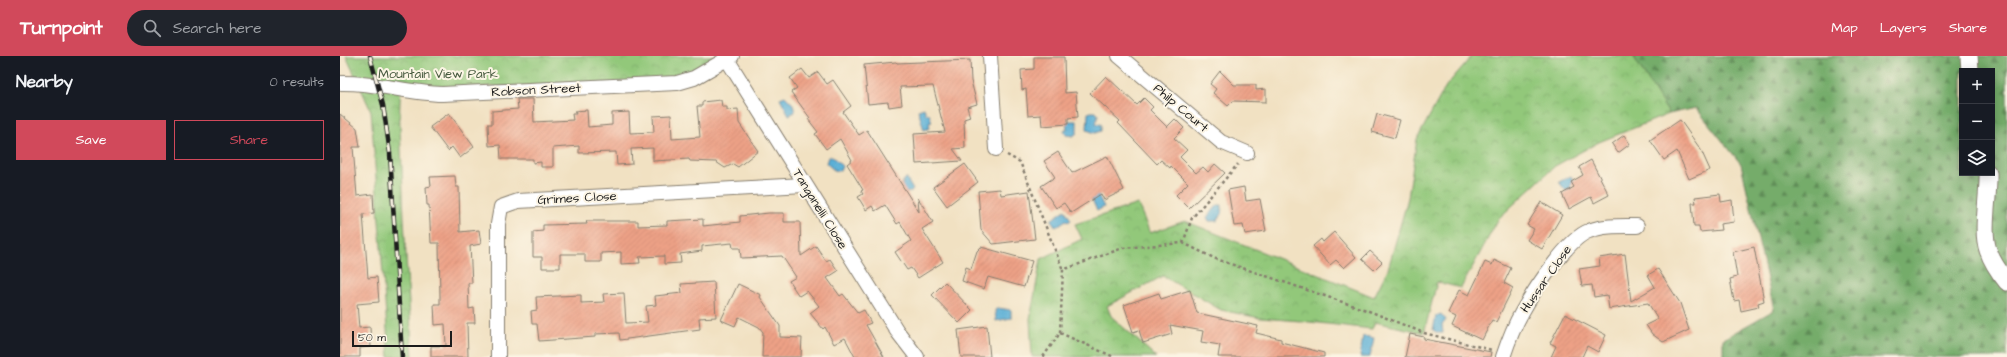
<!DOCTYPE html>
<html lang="en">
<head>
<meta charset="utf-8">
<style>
  :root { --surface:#171b24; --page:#20242c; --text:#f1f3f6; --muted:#9ea1a6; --line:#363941; --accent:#d1495b }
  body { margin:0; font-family:"Architects Daughter",sans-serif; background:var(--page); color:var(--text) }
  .controls { position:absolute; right:12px; top:12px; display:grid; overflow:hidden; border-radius:0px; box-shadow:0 2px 10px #0003 }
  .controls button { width:36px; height:36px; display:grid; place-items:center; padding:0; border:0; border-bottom:1px solid var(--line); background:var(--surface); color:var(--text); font:20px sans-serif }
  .scale { position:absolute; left:12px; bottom:10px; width:100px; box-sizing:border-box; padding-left:4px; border:2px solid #1c1c1c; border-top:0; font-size:11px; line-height:14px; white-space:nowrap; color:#1c1c1c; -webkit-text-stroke:3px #fcf5e5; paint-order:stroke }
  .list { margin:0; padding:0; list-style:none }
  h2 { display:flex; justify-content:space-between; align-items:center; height:52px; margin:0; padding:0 16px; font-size:17px }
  h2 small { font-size:13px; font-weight:400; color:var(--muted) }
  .actions { display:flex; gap:8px; padding:12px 16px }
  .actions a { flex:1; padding:9px 0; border:1px solid var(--accent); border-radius:0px; text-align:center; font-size:14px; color:var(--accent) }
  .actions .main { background:var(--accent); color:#fff }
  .icon { flex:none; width:22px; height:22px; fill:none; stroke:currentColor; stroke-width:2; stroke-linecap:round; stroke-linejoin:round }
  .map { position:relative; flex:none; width:1667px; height:301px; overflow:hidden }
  header { display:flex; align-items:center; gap:24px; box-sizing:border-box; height:56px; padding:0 20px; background:var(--accent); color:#fff }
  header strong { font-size:19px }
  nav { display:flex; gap:22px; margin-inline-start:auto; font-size:14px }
  .search { width:280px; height:36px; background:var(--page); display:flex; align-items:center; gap:10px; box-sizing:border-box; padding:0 14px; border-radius:22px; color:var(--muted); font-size:15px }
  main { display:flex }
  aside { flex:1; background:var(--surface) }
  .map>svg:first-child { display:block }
  .forest { fill:url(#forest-firs); stroke:#486443; fill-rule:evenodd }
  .park { fill:url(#park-crowns); stroke:#57724b }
  .water { fill:#5aafd6; stroke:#3b6679 }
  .building { fill:url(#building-hatch) }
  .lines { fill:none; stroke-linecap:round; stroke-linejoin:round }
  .minor-casing { stroke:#867e6f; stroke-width:16 }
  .tertiary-casing { stroke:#867e6f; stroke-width:19 }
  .path { stroke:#867e6f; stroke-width:2.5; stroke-dasharray:3 3; stroke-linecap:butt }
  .minor { stroke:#fff; stroke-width:14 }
  .tertiary { stroke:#fff; stroke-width:17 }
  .rail-casing { stroke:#1c1c1c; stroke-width:4.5 }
  .rail { stroke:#fcf5e5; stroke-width:3; stroke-dasharray:9; stroke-linecap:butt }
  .labels { text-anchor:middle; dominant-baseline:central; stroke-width:4; stroke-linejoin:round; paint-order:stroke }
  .park-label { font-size:13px; fill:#45583d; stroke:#fcf5e5 }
  .street-label { font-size:13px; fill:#1c1c1c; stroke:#fcf5e5 }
</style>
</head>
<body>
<header>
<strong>Turnpoint</strong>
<div class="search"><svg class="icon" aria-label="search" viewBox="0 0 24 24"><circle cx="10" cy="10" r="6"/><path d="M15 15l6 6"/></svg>Search here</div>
<nav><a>Map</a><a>Layers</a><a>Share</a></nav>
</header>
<main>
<aside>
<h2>Nearby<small>0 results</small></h2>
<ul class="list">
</ul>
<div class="actions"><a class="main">Save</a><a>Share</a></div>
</aside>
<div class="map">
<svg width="1667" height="301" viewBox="0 0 1667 301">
  <defs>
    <pattern id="forest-firs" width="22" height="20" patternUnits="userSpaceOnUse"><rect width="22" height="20" fill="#75ac6a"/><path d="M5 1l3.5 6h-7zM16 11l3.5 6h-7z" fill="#5f8b56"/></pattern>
    <pattern id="park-crowns" width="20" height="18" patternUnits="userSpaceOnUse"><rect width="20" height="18" fill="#92c87a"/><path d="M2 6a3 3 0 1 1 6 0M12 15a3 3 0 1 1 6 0" fill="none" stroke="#7dab69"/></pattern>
    <pattern id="building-hatch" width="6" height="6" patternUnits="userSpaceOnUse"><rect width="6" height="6" fill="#eda186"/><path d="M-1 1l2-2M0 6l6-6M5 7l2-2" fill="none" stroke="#cb8a73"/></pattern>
  </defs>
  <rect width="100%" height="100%" fill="#fcf5e5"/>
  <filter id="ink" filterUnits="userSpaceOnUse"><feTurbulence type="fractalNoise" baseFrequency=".025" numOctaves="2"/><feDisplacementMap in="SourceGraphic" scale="8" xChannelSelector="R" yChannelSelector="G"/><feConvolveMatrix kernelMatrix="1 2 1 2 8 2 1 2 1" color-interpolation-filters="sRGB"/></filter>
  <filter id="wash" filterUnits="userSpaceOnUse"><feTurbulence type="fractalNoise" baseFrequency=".012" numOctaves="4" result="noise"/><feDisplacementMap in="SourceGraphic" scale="16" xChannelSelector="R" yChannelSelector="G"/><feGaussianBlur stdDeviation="0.9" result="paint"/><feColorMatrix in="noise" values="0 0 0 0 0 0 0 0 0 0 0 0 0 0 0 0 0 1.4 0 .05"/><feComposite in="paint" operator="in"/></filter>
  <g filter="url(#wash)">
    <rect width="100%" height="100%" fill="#f1e1c2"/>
    <path class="forest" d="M1293,0H1667V301H1383V283L1434,254L1401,108L1356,52L1329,58ZM1622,15H1652V117H1622Z"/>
    <g class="park">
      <path d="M6,0H385L338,26L61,33C58,59 61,85 62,112C64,175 68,238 73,301H49L31,55Z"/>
      <polygon points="1132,0 1293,0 1329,58 1259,86 1215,110 1159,162 1121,232 1097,226 1084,277 1035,266 1032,273 961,265 920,262 881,254 823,220 767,250 771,260 816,301 692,301 690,263 701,203 742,183 735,168 798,148 810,177 845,165 1034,241 1048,213 1068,142 1077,83 1106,30"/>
    </g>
    <g class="water">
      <polygon points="445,40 453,48 455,56 449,59 440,42"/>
      <polygon points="584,52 586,58 589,58 592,66 589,67 590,72 584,74 578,54"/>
      <polygon points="751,56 756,56 758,59 756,68 761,68 761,75 755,77 747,74 748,57"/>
      <polygon points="726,65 737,65 737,77 733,80 726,79 724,75 727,73"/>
      <polygon points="492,100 502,110 500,115 494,114 486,107 488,101"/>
      <polygon points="1231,120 1234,126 1230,130 1231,132 1226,135 1219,126"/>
      <path d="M566,122L573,134L565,138C562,132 560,127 566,122Z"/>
      <polygon points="757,137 764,151 757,155 751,141"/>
      <polygon points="878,149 882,149 882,158 877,165 869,165 867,161"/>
      <polygon points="725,154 731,164 728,166 726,164 716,171 711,164"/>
      <polygon points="658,252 671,254 671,262 656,265 655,254"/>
      <polygon points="1101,258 1106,264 1102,269 1103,277 1098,277 1093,274 1096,260"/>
      <polygon points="1023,280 1034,282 1030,301 1020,301"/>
    </g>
    <g id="blocks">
      <g class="building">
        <polygon points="694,1 724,1 725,37 736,36 738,61 728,62 728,68 702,70 701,59 688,60 686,33 682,34 681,14 694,13"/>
        <polygon points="630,4 631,25 637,48 627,51 630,61 624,63 625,92 613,93 622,105 576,108 574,78 605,76 593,30 560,31 562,49 549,51 548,46 528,48 524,9 556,6 557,7"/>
        <polygon points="462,13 469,22 478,16 487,28 493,24 511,50 503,56 519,79 527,74 579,156 578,142 593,166 582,173 603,206 578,222 571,212 567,214 555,196 571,185 560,166 557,168 545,149 535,155 532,150 526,154 518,141 523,138 521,135 523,134 507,108 512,104 500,83 486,93 475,78 478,76 468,63 470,62 451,36 457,32 450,22"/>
        <polygon points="880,15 894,29 916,29 916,34 926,33 926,46 893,45 888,50 873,37 876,33 870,28"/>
        <polygon points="766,20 797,49 804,42 813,51 810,54 827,71 835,63 844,72 834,82 847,94 840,101 856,117 863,111 868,116 875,108 885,117 849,152 836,139 848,127 831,110 830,112 821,104 817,108 778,67 780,65 750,37"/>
        <polygon points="177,43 193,43 194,66 233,64 232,58 236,58 235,55 247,54 248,71 272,69 272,57 289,56 290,77 314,76 313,60 331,59 332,83 360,81 357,50 362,50 362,46 381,44 382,51 387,51 387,54 398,53 399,67 418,95 398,111 393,108 385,112 376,106 350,105 349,103 313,105 313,92 291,93 292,108 277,109 276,96 239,97 239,90 213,92 213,111 201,111 201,106 193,107 193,103 161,103 160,89 149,90 148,68 152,68 152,55 178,53"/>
        <polygon points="109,57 134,91 120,102 112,91 108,95 90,71"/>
        <polygon points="0,58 17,72 20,91 13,91 17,140 33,138 34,157 23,158 28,222 37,221 39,246 17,248 19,272 30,271 31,291 20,292 20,301 0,301"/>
        <polygon points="1037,58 1060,64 1055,82 1032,76"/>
        <polygon points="1340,64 1361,94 1370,114 1349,123 1337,95 1324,104 1310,84"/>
        <polygon points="1284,79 1290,88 1278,97 1272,88"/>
        <polygon points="718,96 732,117 767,100 784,134 764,144 761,138 731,157 724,147 716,152 701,130 715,121 704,105"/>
        <polygon points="1251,104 1269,139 1254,147 1251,141 1229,153 1222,138 1234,131 1231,126 1243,119 1239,111"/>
        <polygon points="625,108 638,126 607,150 593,131"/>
        <polygon points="115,120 116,131 119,131 120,176 139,174 141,188 130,190 132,227 128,227 129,253 134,252 135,267 127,267 128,301 91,301 91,290 106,290 105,268 95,269 94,248 100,248 100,240 99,187 91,187 89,149 87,149 86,131 91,130 90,121"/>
        <polygon points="904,131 906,145 920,143 926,175 905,178 903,169 894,170 888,134"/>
        <polygon points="660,133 661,139 689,135 695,183 653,188 641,174 638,135"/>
        <polygon points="1380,138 1381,146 1392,144 1394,166 1380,168 1381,174 1360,176 1359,170 1354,170 1352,147 1356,147 1355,141"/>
        <polygon points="1201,146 1222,159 1202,193 1187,184 1194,173 1187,169"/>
        <polygon points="429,157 444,157 444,166 460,166 461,200 476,190 486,205 490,203 498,215 487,222 500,240 503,238 518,257 524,254 531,267 526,269 544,301 515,301 505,282 494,288 485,271 483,273 470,257 479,250 467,235 459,240 449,225 456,221 442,200 401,202 400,192 393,192 392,187 362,190 362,195 340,198 341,207 324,208 324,200 299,201 300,207 281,208 281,196 261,197 261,206 245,206 245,198 220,198 220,212 202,212 202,201 193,201 193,176 203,175 203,169 247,168 246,165 298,165 298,170 327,169 327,165 363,163 363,170 400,166 400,160"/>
        <polygon points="994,176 1016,201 1004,212 996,204 990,209 973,190 981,183 983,186"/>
        <polygon points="641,191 692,205 684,231 648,221 644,233 622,225 626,211 631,213 637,195"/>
        <polygon points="1414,191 1424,245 1418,247 1419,251 1401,255 1399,244 1394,245 1390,223 1397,221 1393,196"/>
        <polygon points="1030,195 1042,206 1034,214 1022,203"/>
        <polygon points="1285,198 1291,245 1315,231 1308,219 1318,213 1340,247 1349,274 1323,286 1312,278 1306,269 1318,263 1308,247 1269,253 1267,239 1254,241 1252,229 1242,230 1239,213 1260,210 1259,202"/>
        <polygon points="1154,204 1171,212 1164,227 1173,232 1156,266 1152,264 1142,284 1112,270 1116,261 1108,257 1119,234 1129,239 1145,206 1152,209"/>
        <polygon points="374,226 376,261 359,262 360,273 280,284 279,277 255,278 255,281 199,285 197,268 192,268 191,255 197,254 196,241 241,239 241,247 264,246 263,238 284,237 286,267 308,266 306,250 316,249 315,240 342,237 341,228"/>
        <polygon points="605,226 632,254 619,267 592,239"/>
        <polygon points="398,228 421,239 420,241 440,270 440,281 462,282 461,301 422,301 423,276 419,271 399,261 395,270 381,264"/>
        <polygon points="850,234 857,257 918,270 916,277 941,283 941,286 984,297 984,301 878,301 880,289 861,286 863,275 830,269 832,278 803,287 799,274 793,276 784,249 819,237 821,243"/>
        <polygon points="1225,258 1266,279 1258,296 1247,290 1242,301 1211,301 1216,290 1210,287"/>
        <polygon points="647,270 650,301 621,301 618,274"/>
        <polygon points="1070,278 1084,281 1084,283 1151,296 1150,301 1065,301"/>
      </g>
    </g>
  </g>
  <g filter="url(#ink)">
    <use href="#blocks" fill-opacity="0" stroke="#867e6f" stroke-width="1"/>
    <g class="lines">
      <defs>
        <g id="minor">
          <polyline points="385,0 557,275 577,301"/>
          <polyline points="650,0 656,93"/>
          <polyline points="779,0 881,86 907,97"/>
          <path d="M0,27C36,26 67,37 102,38L337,27L354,22L392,0"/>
          <polyline points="158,301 158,168 161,151 178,145 464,129"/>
          <path d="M1163,301C1168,286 1174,270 1182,256C1193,236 1228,182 1249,175C1264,169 1281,170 1297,170"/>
        </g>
        <g id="tertiary">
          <polyline points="1629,0 1630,15"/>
          <path d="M1648,117C1649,139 1641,175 1648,194C1652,206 1659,216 1667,226"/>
        </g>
      </defs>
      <use href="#minor" class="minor-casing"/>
      <use href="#tertiary" class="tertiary-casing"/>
      <g class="path">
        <polyline points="667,99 680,106 723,214"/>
        <polyline points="843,187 852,162 898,108"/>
        <polyline points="720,277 774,301"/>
        <polyline points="703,301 720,277 723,214 783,192 843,187 876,203 1029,255 1084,277 1152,294"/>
      </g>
      <use href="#minor" class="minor"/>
      <use href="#tertiary" class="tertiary"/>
      <defs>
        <polyline id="rail" points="30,0 43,49 50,97 62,301"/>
      </defs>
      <use href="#rail" class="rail-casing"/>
      <use href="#rail" class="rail"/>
    </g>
  </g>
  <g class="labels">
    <g class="park-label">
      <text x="98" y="18">Mountain View Park</text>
    </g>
    <g class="street-label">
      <text transform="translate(196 34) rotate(-3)">Robson Street</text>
      <text transform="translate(841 52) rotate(40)">Philp Court</text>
      <text transform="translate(237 142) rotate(-3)">Grimes Close</text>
      <text transform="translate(480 153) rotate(58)">Tanganelli Close</text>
      <text transform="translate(1206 223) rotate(-55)">Hussar Close</text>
    </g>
  </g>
</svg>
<div class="controls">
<button>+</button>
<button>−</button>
<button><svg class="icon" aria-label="layers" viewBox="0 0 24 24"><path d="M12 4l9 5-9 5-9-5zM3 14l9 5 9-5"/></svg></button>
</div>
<div class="scale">50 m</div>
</div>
</main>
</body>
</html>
